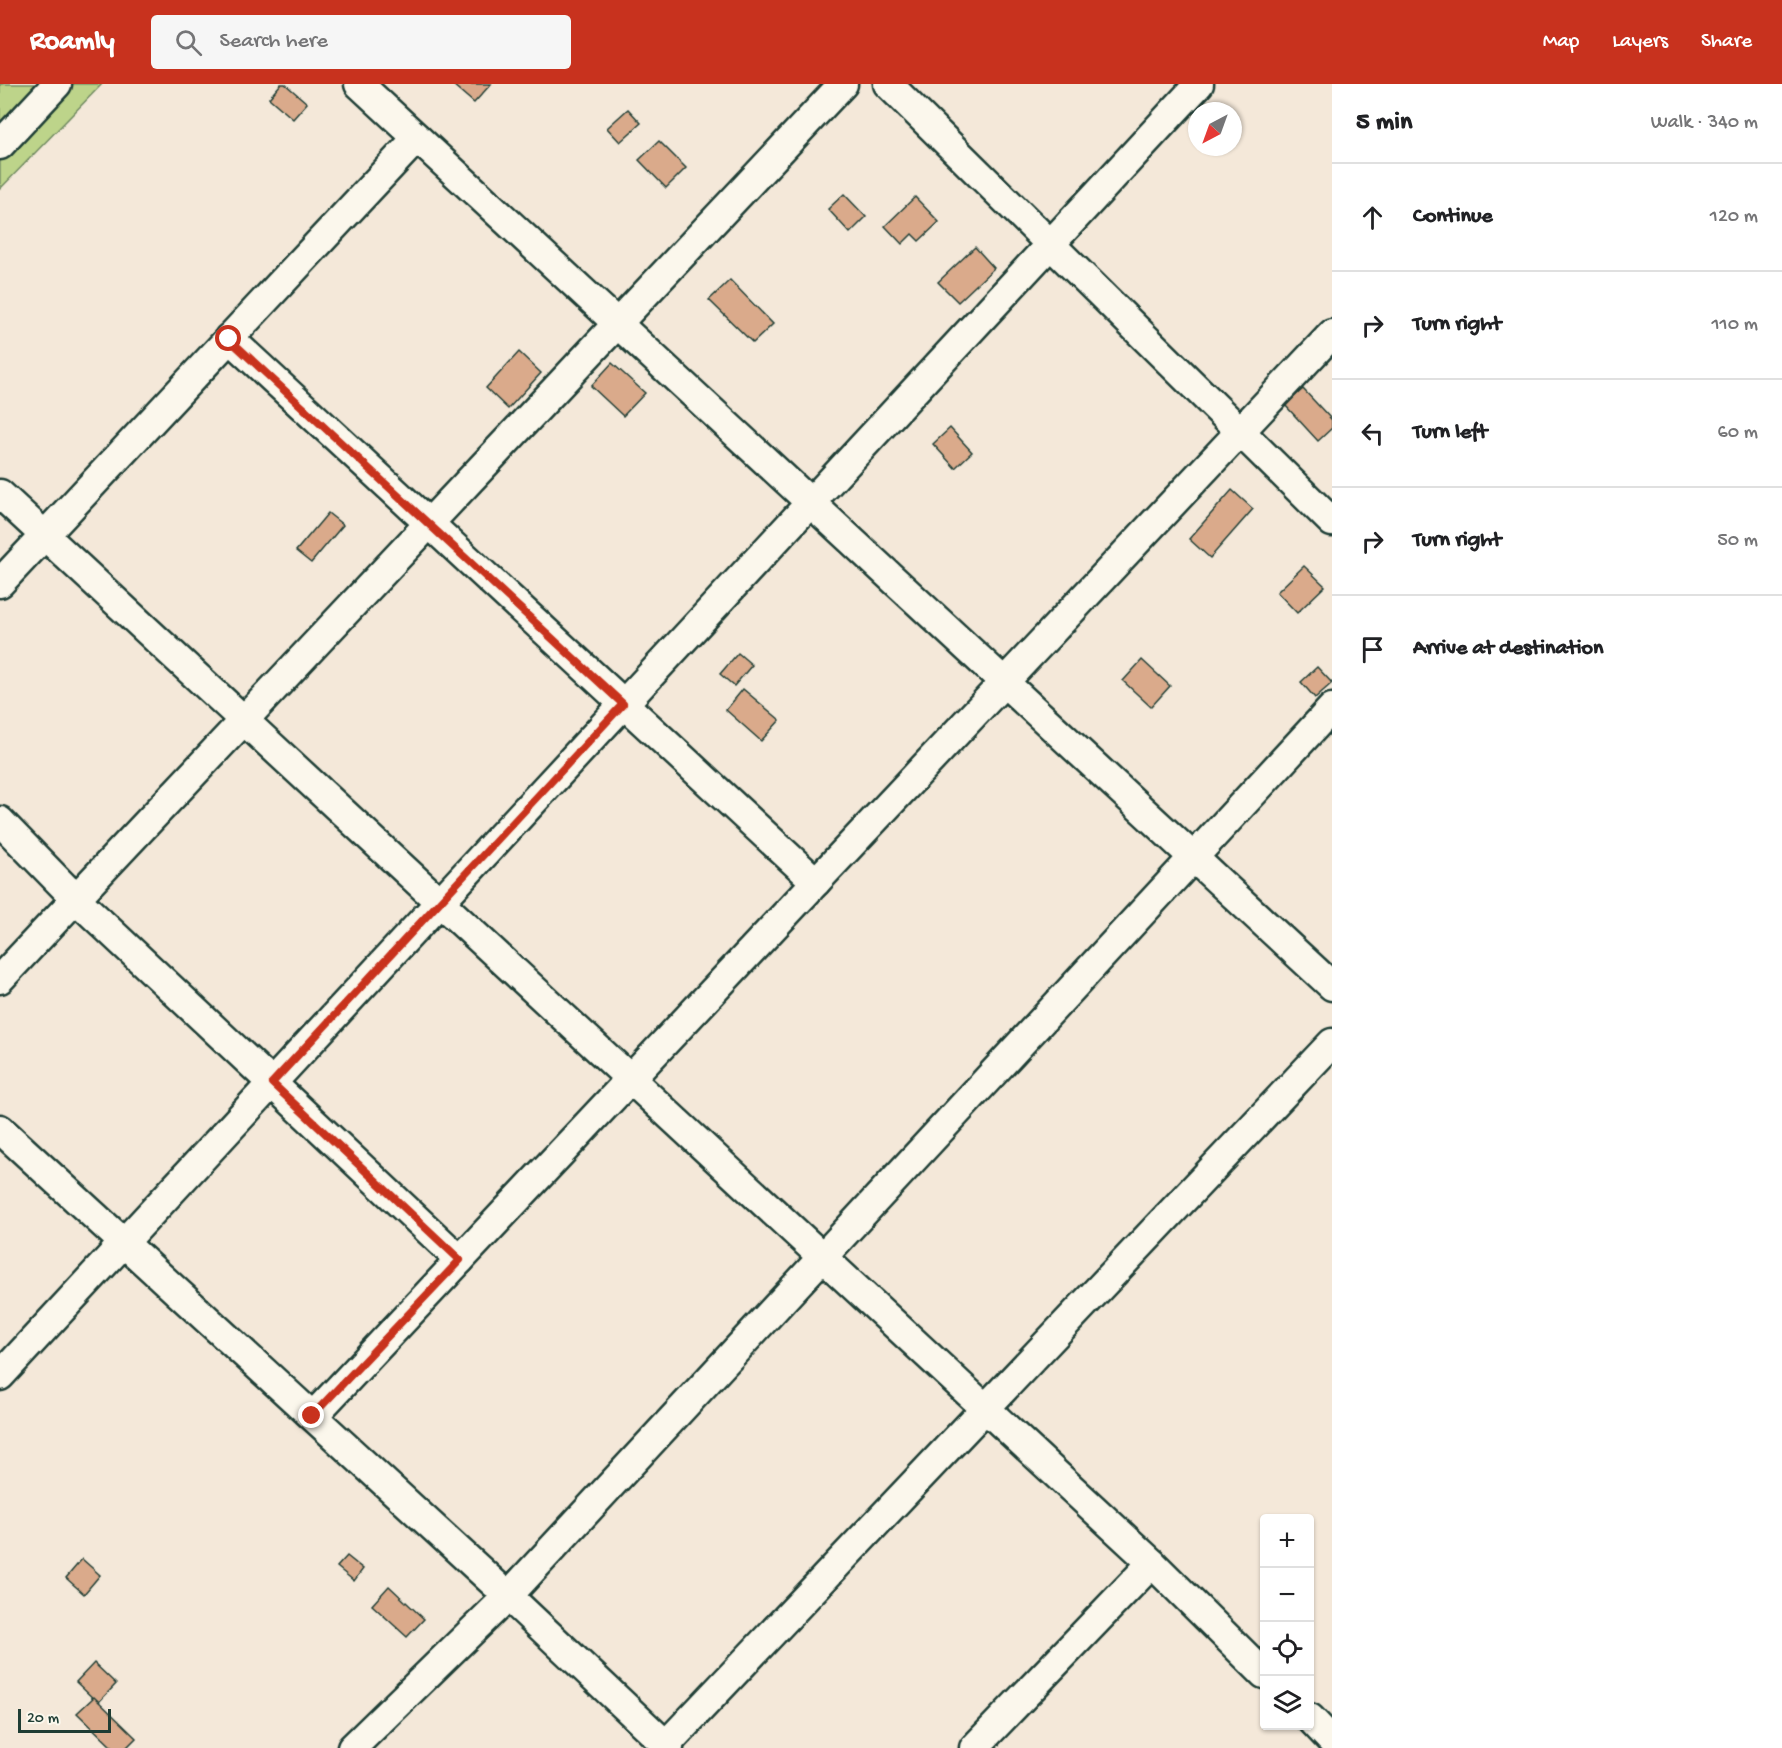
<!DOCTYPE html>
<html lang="en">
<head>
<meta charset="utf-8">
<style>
  :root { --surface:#fff; --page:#f6f6f6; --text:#202124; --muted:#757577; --line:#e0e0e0; --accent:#c8321e }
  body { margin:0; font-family:"Gochi Hand",sans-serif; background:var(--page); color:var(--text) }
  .controls { position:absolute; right:18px; bottom:18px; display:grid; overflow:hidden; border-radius:6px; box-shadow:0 2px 4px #0004 }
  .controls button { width:54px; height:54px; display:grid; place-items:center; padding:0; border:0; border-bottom:2px solid var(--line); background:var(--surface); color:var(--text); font:30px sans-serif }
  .compass { position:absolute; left:1188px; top:18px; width:54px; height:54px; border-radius:50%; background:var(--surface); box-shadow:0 2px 4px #0004; rotate:221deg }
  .scale { position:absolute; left:18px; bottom:15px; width:93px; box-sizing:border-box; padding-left:6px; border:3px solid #1f3d34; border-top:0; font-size:16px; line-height:21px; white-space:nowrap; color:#1f3d34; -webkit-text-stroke:4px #fbf7ec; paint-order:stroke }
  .stop { position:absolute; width:18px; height:18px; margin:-14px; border:4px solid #c8321e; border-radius:50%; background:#fff }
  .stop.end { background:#c8321e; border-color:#fff; box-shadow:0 2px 6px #0008 }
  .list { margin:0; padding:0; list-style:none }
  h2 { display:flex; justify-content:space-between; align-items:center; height:78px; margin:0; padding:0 24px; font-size:26px }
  h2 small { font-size:20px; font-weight:400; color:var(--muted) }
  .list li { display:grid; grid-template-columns:39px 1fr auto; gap:18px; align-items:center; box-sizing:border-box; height:108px; padding:0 24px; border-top:2px solid var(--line) }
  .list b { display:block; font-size:22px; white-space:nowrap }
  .list em { font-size:20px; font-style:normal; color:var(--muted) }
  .icon { flex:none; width:33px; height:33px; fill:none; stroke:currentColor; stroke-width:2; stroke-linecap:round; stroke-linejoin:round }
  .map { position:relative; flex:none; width:1332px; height:1664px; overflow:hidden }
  header { display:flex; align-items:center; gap:36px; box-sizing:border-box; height:84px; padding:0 30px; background:var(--accent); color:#fff }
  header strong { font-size:28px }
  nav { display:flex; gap:33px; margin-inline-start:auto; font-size:21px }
  .search { width:420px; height:54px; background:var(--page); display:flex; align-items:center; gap:15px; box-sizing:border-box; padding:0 21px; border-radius:6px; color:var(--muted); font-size:22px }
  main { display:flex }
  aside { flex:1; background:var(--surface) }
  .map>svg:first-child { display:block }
  .green { fill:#bdd48a; stroke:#6e885f; stroke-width:1.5 }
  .building { fill:#daaa8b; stroke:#1f3d34; stroke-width:1.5 }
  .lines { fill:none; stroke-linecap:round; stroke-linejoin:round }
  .street-casing { stroke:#1f3d34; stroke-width:33 }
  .street { stroke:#fbf7ec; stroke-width:28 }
  .route { stroke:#c8321e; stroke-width:8 }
</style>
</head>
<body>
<header>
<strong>Roamly</strong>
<div class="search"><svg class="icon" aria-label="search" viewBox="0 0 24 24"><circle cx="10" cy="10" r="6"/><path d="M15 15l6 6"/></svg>Search here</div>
<nav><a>Map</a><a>Layers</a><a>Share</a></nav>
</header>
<main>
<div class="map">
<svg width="1332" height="1664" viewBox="0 0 1332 1664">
  <rect width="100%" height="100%" fill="#f4e8d9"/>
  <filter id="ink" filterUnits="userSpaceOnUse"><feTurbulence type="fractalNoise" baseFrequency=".0167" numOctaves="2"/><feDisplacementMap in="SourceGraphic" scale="12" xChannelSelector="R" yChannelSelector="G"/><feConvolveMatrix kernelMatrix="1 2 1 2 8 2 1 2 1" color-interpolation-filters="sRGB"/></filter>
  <g filter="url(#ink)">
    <polygon class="green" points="0,0 102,0 0,105"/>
    <g class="building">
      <polygon points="281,0 285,0 307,19 293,35 269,14"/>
      <polygon points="452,0 491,0 474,19"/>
      <polygon points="628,25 641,39 620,58 607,44"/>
      <polygon points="659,57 686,84 666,104 639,76"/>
      <polygon points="844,110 866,133 850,149 828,125"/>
      <polygon points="915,113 939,138 919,157 912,150 902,160 885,142"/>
      <polygon points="975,163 994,184 958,218 938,198"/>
      <polygon points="730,196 773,240 753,259 709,216"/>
      <polygon points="519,268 541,289 508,325 486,304"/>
      <polygon points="612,279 645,309 623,332 591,302"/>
      <polygon points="1303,305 1332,336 1332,344 1318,357 1285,321"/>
      <polygon points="950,344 972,368 955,384 933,360"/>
      <polygon points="1232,406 1253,425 1210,474 1189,455"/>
      <polygon points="328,429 343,441 311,479 296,467"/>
      <polygon points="1304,482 1325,502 1297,529 1277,508"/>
      <polygon points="738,569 752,581 734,602 720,590"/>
      <polygon points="1142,576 1170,602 1151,623 1123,597"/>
      <polygon points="1317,583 1332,599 1315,614 1301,598"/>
      <polygon points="743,605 780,636 761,657 726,626"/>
      <polygon points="347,1472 363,1485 354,1497 337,1483"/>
      <polygon points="82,1475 100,1491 84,1510 66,1494"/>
      <polygon points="389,1502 424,1535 407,1553 372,1521"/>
      <polygon points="94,1579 116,1600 98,1619 76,1598"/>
      <polygon points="94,1613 136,1654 126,1664 113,1664 77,1629"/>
    </g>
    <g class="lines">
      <defs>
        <g id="street">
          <polyline points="359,0 1332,902"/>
          <polyline points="888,0 1332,438"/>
          <polyline points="0,61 57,0"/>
          <polyline points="229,254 816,798"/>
          <polyline points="0,410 1152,1479 1264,1590"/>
          <polyline points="0,499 417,54"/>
          <polyline points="0,737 76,815 460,1176"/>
          <polyline points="0,895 843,0"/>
          <polyline points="0,1045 508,1512 669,1664"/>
          <polyline points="0,1292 1199,0"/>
          <polyline points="313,1332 1332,250"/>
          <polyline points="1310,1634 1332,1657"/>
          <polyline points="352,1664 508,1512 1332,624"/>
          <polyline points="663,1664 1332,959"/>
          <polyline points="974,1664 1152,1479"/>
        </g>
      </defs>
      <use href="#street" class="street-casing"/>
      <use href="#street" class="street"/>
    </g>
  </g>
  <g class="lines" filter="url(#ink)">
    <polyline class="route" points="229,255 623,620 272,999 460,1176 312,1332"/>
  </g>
</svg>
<div class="controls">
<button>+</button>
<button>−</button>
<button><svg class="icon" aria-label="locate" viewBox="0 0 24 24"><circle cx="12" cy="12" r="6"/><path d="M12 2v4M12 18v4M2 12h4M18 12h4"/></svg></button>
<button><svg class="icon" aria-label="layers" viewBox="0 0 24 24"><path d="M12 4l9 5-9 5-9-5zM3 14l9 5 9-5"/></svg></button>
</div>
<svg class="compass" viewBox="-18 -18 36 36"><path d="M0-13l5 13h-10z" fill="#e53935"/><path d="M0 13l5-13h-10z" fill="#757577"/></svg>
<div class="scale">20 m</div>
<div class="stop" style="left:229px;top:255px"></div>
<div class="stop end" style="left:312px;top:1332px"></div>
</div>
<aside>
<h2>5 min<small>Walk · 340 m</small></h2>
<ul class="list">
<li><svg class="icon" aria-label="ahead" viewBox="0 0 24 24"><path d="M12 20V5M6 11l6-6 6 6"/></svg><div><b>Continue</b></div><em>120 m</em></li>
<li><svg class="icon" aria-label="right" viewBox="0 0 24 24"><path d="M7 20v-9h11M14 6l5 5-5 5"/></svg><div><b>Turn right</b></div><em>110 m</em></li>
<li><svg class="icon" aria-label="left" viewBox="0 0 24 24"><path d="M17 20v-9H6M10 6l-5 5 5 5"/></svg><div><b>Turn left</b></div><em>60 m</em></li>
<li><svg class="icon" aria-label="right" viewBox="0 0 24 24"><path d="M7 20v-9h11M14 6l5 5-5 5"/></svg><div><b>Turn right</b></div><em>50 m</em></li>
<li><svg class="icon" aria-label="arrive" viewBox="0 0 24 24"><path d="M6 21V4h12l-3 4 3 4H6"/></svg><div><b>Arrive at destination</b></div></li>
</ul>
</aside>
</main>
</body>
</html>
